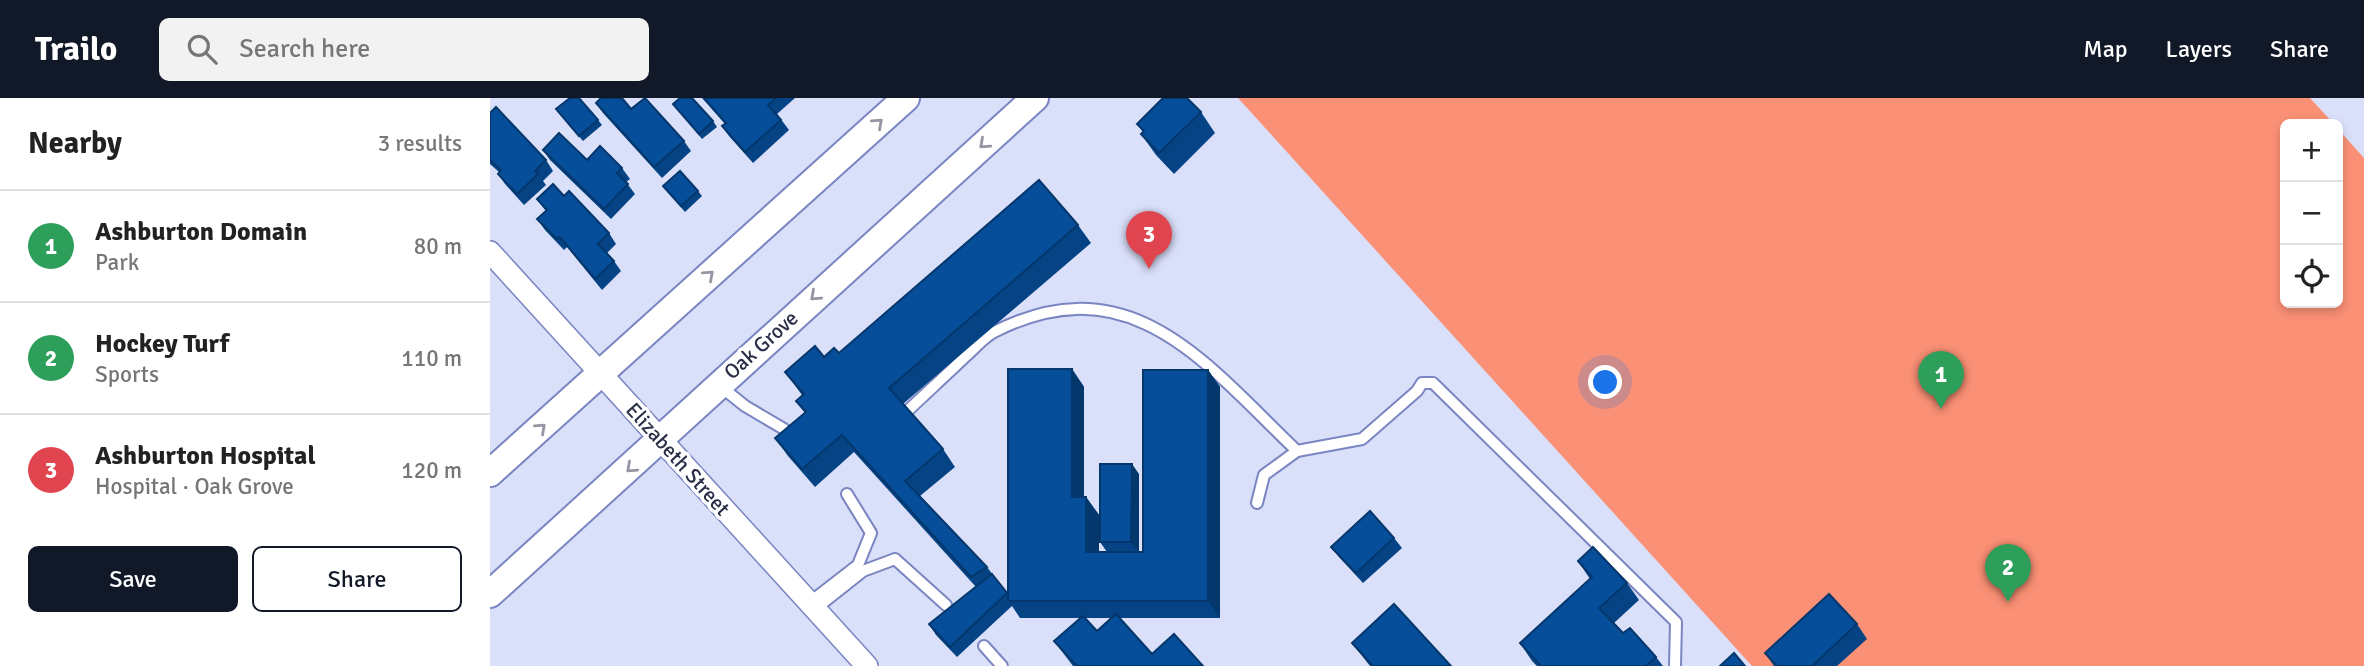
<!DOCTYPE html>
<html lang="en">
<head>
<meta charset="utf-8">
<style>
  :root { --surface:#fff; --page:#f2f2f2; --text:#222; --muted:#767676; --line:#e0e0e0; --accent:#111827 }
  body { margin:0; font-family:Signika,sans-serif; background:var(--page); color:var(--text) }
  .controls { position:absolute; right:21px; top:21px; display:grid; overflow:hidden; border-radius:10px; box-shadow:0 4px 10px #0003 }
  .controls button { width:63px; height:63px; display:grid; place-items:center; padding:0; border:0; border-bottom:2px solid var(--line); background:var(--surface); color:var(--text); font:35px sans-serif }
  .you { position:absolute; left:1116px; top:285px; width:24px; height:24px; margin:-18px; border:5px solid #fff; border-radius:50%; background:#1a73e8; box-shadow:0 0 0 10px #1a73e833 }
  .badge { display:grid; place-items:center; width:46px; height:46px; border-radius:50%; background:var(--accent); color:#fff; font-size:23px; font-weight:700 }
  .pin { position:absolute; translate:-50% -58px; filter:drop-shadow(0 2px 4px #0008) }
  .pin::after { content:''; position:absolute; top:37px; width:24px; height:21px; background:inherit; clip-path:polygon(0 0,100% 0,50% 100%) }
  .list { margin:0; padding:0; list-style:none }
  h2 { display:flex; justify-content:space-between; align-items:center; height:91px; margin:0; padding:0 28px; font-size:30px }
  h2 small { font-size:23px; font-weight:400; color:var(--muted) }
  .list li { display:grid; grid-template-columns:46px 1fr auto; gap:21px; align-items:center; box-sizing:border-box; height:112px; padding:0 28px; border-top:2px solid var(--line) }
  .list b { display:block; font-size:26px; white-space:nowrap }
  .list p { margin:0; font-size:23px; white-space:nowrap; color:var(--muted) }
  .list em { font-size:23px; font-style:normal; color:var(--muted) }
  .actions { display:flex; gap:14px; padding:21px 28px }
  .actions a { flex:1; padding:16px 0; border:2px solid var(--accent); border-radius:10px; text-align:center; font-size:24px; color:var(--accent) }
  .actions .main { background:var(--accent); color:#fff }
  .icon { flex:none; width:38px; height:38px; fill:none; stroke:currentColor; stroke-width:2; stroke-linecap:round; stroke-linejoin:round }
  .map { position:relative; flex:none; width:1874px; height:568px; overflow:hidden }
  header { display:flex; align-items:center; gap:42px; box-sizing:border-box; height:98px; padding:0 35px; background:var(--accent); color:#fff }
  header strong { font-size:33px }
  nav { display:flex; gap:38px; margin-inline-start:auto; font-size:24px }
  .search { width:490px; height:63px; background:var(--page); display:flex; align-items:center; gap:18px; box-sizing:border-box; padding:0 24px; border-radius:10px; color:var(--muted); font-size:26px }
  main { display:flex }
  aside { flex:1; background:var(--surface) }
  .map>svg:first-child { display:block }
  .green { fill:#fa9075 }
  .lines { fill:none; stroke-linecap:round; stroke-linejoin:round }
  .service-casing { stroke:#7a85c1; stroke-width:14 }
  .minor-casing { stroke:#7a85c1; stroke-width:24 }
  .tertiary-casing { stroke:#7a85c1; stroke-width:30 }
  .service { stroke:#fff; stroke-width:10 }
  .minor { stroke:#fff; stroke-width:21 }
  .tertiary { stroke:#fff; stroke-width:26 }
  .wall { fill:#054384; fill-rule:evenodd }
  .shaded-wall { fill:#04376b }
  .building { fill:#064e99; stroke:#04376b; stroke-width:2 }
  .oneway { stroke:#9496a3 }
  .labels { text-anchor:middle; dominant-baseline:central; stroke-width:7; stroke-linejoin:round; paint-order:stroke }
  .street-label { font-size:21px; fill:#292e47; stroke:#fff }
</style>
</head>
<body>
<header>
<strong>Trailo</strong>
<div class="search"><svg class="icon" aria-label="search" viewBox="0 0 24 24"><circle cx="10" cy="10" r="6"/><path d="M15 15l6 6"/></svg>Search here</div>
<nav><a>Map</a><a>Layers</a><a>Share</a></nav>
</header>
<main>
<aside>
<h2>Nearby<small>3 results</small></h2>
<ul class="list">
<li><span class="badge" style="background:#2e9e5b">1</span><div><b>Ashburton Domain</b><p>Park</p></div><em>80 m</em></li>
<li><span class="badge" style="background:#2e9e5b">2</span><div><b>Hockey Turf</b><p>Sports</p></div><em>110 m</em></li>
<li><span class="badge" style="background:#e0444e">3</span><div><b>Ashburton Hospital</b><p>Hospital · Oak Grove</p></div><em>120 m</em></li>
</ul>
<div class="actions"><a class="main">Save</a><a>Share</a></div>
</aside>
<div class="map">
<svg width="1874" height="568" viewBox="0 0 1874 568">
  <rect width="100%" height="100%" fill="#dae0fa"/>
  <polygon class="green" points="748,0 1820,0 1844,26 1795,26 1795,205 1848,205 1848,31 1874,60 1874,568 1262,568"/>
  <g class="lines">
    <defs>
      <g id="service">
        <polyline points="230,288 255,308 294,331"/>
        <path d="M410,320C432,299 454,279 476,258C485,250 494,239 504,234C641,164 717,267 807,353L872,341L927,293L932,285H943L1186,524L1185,568"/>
        <polyline points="767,405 774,377 807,353"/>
        <polyline points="319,505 368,467 381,435 357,396"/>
        <polyline points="325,511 373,473 405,461 456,507"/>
        <polyline points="494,548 512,568"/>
      </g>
      <polyline id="minor" points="0,154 377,568"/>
      <g id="tertiary">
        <polyline points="0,375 416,0"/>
        <polyline points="0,496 545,0"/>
      </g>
    </defs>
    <use href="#service" class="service-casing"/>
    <use href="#minor" class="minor-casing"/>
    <use href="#tertiary" class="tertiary-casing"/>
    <use href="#service" class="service"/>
    <use href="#minor" class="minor"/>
    <use href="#tertiary" class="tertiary"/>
  </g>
  <g class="wall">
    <polygon points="212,0 305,0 287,16 299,32 263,65 239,38 232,28 235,26"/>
    <polygon points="106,5 141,11 194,43 201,53 172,80 113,15"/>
    <polygon points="183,6 223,23 227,29 212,41"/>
    <polygon points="66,11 108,22 112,27 93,43"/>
    <polygon points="711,14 725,35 684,76 666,57 651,36 653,34 647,26"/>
    <polygon points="0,15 56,62 63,73 53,83 56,87 34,107 15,86 8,76 9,74 0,66"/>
    <polygon points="53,52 132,70 140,81 136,84 145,96 121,121 60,62"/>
    <polygon points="173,88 208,93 212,98 195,114"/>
    <polygon points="74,98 119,135 126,146 117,155 124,163 131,173 112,192 77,149 74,152 55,132 47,121 56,113 47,101"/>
    <path d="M588,127L601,145L413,306L453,351L465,369L430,398L497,469L518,497L582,271L594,289V399H596L609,417V454H653L718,272L730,289V520H630L662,556L713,568H583L564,543L590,520H530L522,508L467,559L446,537L439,526L486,489L364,354L325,389L298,358L285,340L315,315L306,303L312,297L295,274L334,259L349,255ZM595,520H621L607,533Z"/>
    <polygon points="649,376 649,454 617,454 610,444"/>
    <polygon points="904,440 912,450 873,485 849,459 841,449"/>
    <polygon points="1088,463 1137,485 1149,502 1124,525 1133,535 1166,559 1173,568 1047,568 1042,563 1030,545 1100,481"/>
    <polygon points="1367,526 1377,541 1347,568 1284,568 1275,555"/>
    <polygon points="862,545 961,568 880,568"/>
  </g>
  <g class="shaded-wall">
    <polygon points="582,271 594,289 594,417 582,399"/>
    <polygon points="718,272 730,289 730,520 718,503"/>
    <polygon points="642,366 649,376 649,454 641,444"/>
    <polygon points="596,399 609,417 609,472 596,454"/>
  </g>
  <g class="building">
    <polygon points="80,0 89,0 108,22 89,38 66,11"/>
    <polygon points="111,0 132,0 141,11 155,0 194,43 164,69 106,5"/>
    <polygon points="190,0 202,0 223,23 209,36 183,6"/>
    <polygon points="214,0 286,0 278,7 291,22 255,54 232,28 236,25"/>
    <polygon points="673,0 697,0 711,14 669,55 651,36 654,33 647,26"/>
    <polygon points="6,9 56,62 45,73 48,76 27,96 8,76 11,72 0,62 0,15"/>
    <polygon points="69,35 97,62 110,48 132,70 127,75 138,86 114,111 53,52"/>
    <polygon points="190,73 208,93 191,108 173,88"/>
    <polygon points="549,82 588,127 399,290 453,351 415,383 497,469 481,479 352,337 312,371 285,340 316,314 306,303 314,296 295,274 325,248 334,259 344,250 349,255"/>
    <polygon points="63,86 74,98 79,93 119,135 108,146 124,163 105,181 70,139 67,141 47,121 57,112 47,101"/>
    <polygon points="518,271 582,271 582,399 596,399 596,454 653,454 653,272 718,272 718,503 518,503"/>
    <polygon points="610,366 642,366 641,444 610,444"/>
    <polygon points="880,413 904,440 866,475 841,449"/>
    <polygon points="1103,449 1137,485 1109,510 1133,535 1140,530 1166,559 1156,568 1051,568 1030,545 1102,479 1088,463"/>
    <polygon points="502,476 517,495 460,549 439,526"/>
    <polygon points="1339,496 1367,526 1322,568 1287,568 1275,555"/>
    <polygon points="904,506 961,568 883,568 862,545"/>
    <polygon points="626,516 662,556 684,536 713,568 587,568 564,543 593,518 607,533"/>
    <polygon points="1244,555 1255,568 1230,568"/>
  </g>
  <defs><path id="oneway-chevron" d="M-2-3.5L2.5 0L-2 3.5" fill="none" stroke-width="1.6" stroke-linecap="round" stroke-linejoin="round" transform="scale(1.75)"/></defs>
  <g class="oneway">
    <use href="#oneway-chevron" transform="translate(388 25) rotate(-42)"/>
    <use href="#oneway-chevron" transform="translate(494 46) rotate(138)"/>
    <use href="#oneway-chevron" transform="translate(219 177) rotate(-42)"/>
    <use href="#oneway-chevron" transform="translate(325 198) rotate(138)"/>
    <use href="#oneway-chevron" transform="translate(51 330) rotate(-42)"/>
    <use href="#oneway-chevron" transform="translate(141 370) rotate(138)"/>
  </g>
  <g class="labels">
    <g class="street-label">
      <text transform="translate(271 247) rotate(-42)">Oak Grove</text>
      <text transform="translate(188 361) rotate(48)">Elizabeth Street</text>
    </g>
  </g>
</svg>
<div class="controls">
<button>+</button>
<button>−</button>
<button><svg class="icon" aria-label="locate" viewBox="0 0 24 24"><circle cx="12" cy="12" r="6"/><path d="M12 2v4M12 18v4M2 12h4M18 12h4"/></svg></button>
</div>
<div class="you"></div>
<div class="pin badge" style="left:1451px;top:311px;background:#2e9e5b">1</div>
<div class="pin badge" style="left:1518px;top:504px;background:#2e9e5b">2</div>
<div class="pin badge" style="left:659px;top:171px;background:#e0444e">3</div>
</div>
</main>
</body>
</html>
